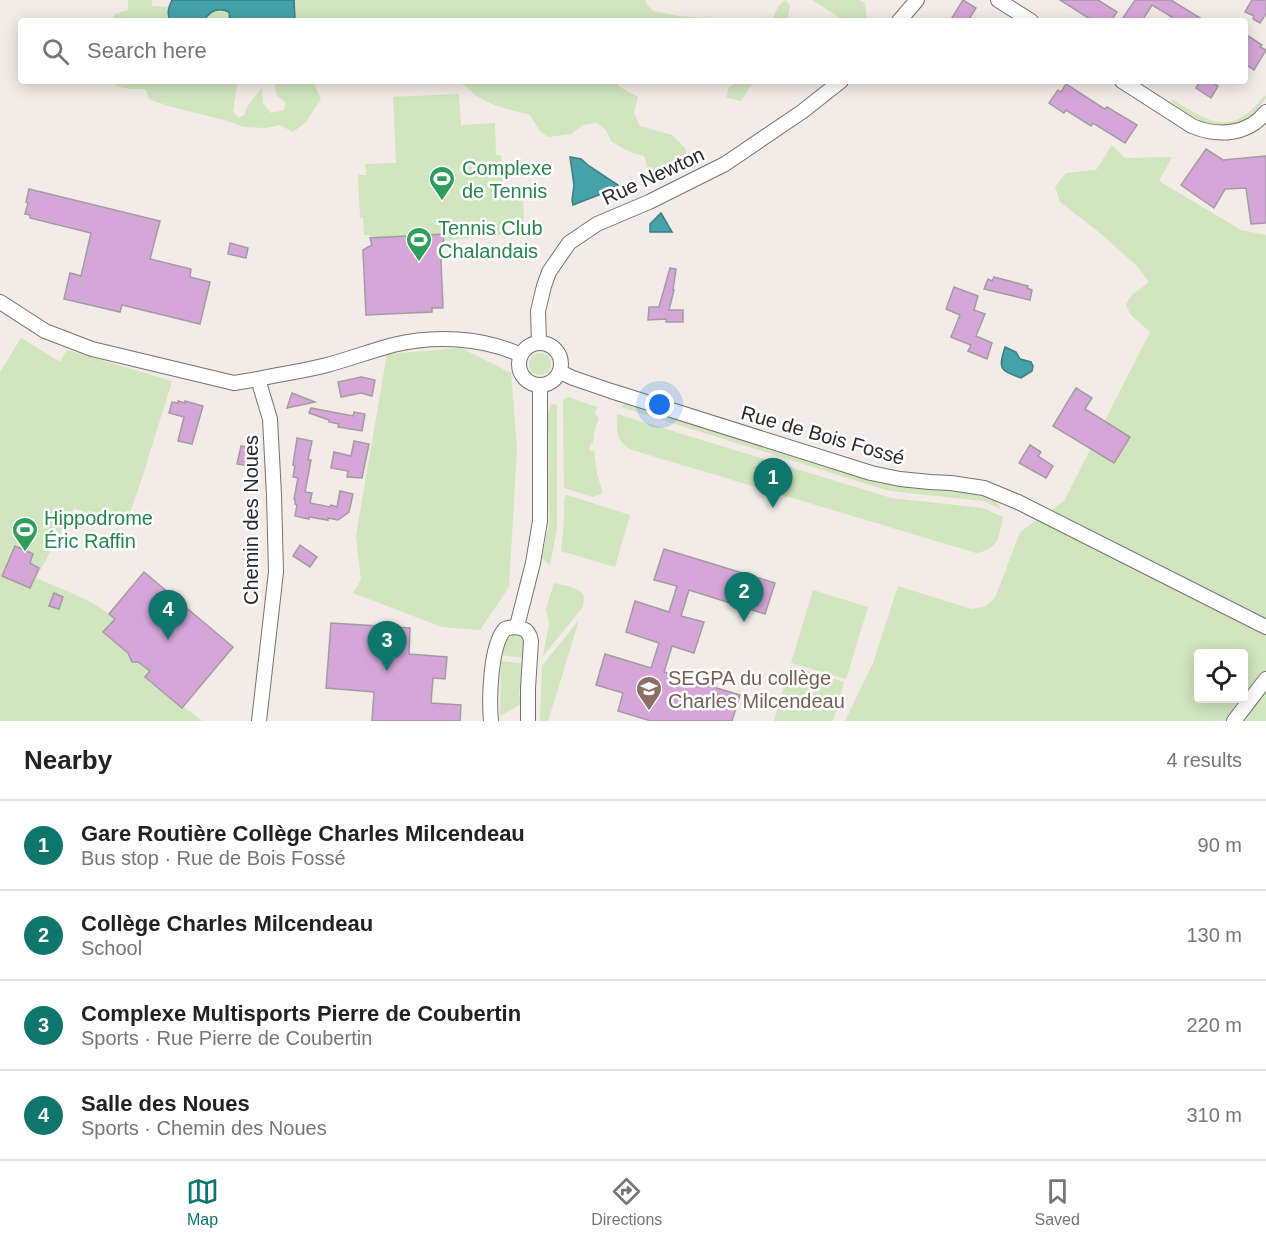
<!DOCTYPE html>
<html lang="en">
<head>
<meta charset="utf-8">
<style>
  :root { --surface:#fff; --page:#f6f6f6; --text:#222; --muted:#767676; --line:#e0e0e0; --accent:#0f766e }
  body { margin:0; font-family:Arial,sans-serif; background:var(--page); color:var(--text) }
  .controls { position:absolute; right:18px; bottom:18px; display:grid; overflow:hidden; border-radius:6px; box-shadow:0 3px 15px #0003 }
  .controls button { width:54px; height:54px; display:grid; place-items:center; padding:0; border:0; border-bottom:2px solid var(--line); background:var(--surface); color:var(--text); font:30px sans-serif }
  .you { position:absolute; left:660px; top:405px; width:21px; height:21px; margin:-15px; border:4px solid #fff; border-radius:50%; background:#1a73e8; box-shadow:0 0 0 9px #1a73e833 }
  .badge { display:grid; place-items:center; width:39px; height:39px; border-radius:50%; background:var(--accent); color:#fff; font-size:20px; font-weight:700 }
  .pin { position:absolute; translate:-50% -50px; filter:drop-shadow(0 2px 3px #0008) }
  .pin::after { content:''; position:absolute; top:32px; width:21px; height:18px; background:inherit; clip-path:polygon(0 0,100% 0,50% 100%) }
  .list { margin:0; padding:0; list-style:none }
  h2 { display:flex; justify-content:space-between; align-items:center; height:78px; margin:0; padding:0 24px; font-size:26px }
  h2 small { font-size:20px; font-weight:400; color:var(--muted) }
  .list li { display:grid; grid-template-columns:39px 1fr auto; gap:18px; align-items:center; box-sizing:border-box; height:90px; padding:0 24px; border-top:2px solid var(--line) }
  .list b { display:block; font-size:22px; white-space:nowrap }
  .list p { margin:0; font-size:20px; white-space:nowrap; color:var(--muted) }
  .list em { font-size:20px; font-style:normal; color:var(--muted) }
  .icon { flex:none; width:33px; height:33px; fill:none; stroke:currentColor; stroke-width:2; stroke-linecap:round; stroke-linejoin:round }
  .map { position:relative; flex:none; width:1266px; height:721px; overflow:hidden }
  .search { position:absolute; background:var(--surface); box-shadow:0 3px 15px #0003; left:18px; right:18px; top:18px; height:66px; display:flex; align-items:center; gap:15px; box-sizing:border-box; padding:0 21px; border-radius:6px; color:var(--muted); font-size:22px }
  .sheet { height:438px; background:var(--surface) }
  nav { display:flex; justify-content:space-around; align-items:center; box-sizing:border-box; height:84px; border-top:2px solid var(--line); background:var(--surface); font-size:16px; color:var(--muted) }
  nav a { display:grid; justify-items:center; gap:3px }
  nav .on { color:var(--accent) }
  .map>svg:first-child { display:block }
  .green { fill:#d1e5bf; fill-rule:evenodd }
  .water { fill:#44a2a9; stroke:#3c7d82; stroke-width:1.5 }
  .building { fill:#d6a6d9; stroke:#a29ca2; stroke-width:1.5 }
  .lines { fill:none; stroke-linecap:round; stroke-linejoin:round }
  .minor-casing { stroke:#78726e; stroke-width:16 }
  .minor { stroke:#fff; stroke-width:14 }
  .labels { text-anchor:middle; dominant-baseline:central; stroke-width:5; stroke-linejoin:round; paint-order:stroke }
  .leisure-label { font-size:20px; fill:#27864d; stroke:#fff; text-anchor:start }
  .street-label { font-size:20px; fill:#2b2827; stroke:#fff }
  .education-label { font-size:20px; fill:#785e54; stroke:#fff; text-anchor:start }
</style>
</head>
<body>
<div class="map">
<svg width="1266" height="721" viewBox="0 0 1266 721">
  <rect width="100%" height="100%" fill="#f2ebe6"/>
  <g class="green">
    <polygon points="128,0 152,0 152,6 168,7 168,15 170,21 112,21 115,14 128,10"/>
    <polygon points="294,0 646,0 646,3 653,11 679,16 707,18 716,21 295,21"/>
    <path d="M786,0L790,6L787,21H772C775,14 778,3 786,0Z"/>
    <polygon points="812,0 859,0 865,3 867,21 845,21"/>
    <path d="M222,9L229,12L230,21H204C207,13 214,11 222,9Z"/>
    <path d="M115,81H238L233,111L238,118L244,115L247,107L262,87L263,103L271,113L284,110L286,103C276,95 274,94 276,81H313L321,99L306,122L293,132L280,125L266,128L244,127L228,121L168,106L149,99L146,89H130L115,86Z"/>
    <path d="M457,81H615L620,87L638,97L634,113L640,126L672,135L685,148L688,162L650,175L644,156L630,152L612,142L606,130L597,123L583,125L571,134L548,137L540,131L530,115C514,111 495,107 480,98C472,93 466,86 457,81Z"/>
    <polygon points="738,81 754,81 741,101 727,98 728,88"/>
    <polygon points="459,94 461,125 495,123 496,155 501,155 503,186 523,185 524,221 504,222 505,234 443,241 441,262 443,308 432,308 432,312 366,315 363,250 372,245 370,235 364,235 363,218 360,218 358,175 366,175 365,164 396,163 393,97"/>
    <path d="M1265,95L1266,98C1238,138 1206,130 1172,102V99C1210,123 1232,138 1265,95Z"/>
    <path d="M1112,145L1125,158L1172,157L1159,181L1241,230L1266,235V721H845L873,663L898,586L971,609L984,607L995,598L1020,532L1064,501L1150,332L1130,314L1126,304L1132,295L1149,282L1137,266L1100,233L1060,202L1055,187L1066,173L1096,170ZM1198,654H1244V698H1198Z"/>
    <path d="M21,338L60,362L67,350L172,381L143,475L125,527L74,508L36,578C63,590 92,599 115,619L104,632L128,653L132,662H138L150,671L145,678L181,708L183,706L202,721H0V372Z"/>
    <polygon points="461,348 511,373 517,448 509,587 480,630 442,627 353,593 361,580 356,536 387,354"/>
    <circle cx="540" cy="364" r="11"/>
    <polygon points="568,397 597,407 595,414 599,418 594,432 593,443 590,444 590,451 594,451 597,474 602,490 601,494 593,497 564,488 563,400"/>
    <path d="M625,403H632L887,483L976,493C987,496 995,499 1001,509L983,501L890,491L867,484L621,407Z"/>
    <polygon points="551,404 557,405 557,529 550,565 542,558 549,523 548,414"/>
    <path d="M617,414L891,498L983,508L1003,517C998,538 999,549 976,553L632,450C615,441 617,431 617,414Z"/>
    <polygon points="567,495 630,515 615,567 561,551 564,522 564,498"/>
    <path d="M554,583C562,585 582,587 584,597C584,599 583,606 583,607L543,656L549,624L546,609Z"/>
    <polygon points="813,590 868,607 846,679 791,663"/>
    <polygon points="579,620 548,721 540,721 542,666"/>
    <polygon points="512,631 525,635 527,658 500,655 503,637"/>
    <polygon points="501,661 526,664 522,668 519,695 523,703 500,716"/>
    <polygon points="790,666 844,682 833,721 774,721"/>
  </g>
  <g class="water">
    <path d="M172,0H294L295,21H245L243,20L241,21H230L229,12C218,7 210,10 204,21H170C167,13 168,8 172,0Z"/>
    <polygon points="570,157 581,159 589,166 618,185 617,188 573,205 572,200 574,185"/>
    <polygon points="661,213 672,232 650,232 650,224"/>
    <path d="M1005,347L1016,352L1020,359L1031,362L1033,366L1032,371L1021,378C1000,370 998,370 1005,347Z"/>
  </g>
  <g class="building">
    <polygon points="963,0 976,8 968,21 950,21"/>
    <polygon points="1060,0 1098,0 1117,12 1111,21 1093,21"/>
    <polygon points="1135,0 1171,0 1205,21 1169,21 1172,17 1152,5 1142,21 1121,21"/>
    <polygon points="1252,0 1266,0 1266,14 1260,23 1253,19 1254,16 1245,12"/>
    <polygon points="1245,34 1262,45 1260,47 1266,50 1254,70 1245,64"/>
    <polygon points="1200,81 1210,81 1218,86 1211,98 1196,88"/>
    <polygon points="1066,84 1103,108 1105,109 1107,107 1137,125 1125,143 1093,123 1091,126 1066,110 1064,113 1049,103 1058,90 1061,92"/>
    <polygon points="1206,149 1223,160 1266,156 1266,223 1251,224 1246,188 1225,189 1214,208 1181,185"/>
    <polygon points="29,189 160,221 150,259 191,269 190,277 210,282 200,324 122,305 120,312 64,299 70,273 81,276 91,233 30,218 30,215 25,214 28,203 26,202"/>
    <polygon points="444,234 441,262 443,308 432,308 432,312 366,315 363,250 372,245 370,238"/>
    <polygon points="230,243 248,248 246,258 228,254"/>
    <polygon points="670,268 676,269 673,290 674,290 669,310 683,310 683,322 666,322 666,319 648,320 649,307 659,307"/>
    <polygon points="994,277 1028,286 1027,288 1032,290 1030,300 984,289 988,279 992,281"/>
    <polygon points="954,287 978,296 974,310 985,314 976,336 992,343 987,359 968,351 971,345 951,337 960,315 946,309"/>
    <polygon points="361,377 375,380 372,396 361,393 341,397 338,382"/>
    <polygon points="1076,388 1092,398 1085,409 1130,437 1114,463 1053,426"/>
    <polygon points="292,393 315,402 287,408"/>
    <polygon points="178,401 185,403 185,401 203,406 192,444 178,441 184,417 169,413 172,402 178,403"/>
    <polygon points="311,408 353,416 354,412 365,414 362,431 338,427 339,424 329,422 329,420 309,413"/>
    <polygon points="297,438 312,441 308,460 311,460 305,492 312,493 310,503 330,507 331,505 337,507 340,491 353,494 349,512 338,520 328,518 328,520 309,517 309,519 295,516 297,505 295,504 295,499 294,499 298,478 293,477 295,466 293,465"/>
    <polygon points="354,441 369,444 362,478 347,477 348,471 331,468 334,452 351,456"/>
    <polygon points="1030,445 1041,452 1038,456 1053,466 1046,478 1019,463"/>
    <polygon points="241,446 259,449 256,467 237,464"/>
    <polygon points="300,545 317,557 310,567 293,556"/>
    <polygon points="15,546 33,554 30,563 39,568 30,588 2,576"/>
    <polygon points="664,549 775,583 765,614 689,590 681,616 704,622 694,653 672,646 664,672 740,695 732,721 651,721 618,711 623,693 596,685 605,654 651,668 659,643 626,632 635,601 669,612 677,586 654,580"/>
    <polygon points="144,572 233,647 182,708 145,677 150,671 138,662 132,662 128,653 103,632 115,619 109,614"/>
    <polygon points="54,593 63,597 59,609 49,606"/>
    <polygon points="331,623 410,628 409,654 447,657 445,679 433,678 431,703 461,705 460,721 372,721 374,692 326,688"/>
  </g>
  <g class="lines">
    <defs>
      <g id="minor">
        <polyline points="998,0 1031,21"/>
        <polyline points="899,21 917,0"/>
        <path d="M1122,81L1192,126C1218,137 1248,135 1266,112"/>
        <polyline points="0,302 45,331 92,349 234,383 258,379 270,419 274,495 276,572 259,721"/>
        <polyline points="539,342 538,311 544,286 549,272 569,243 597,224 649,202 725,164 803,111 841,81"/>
        <circle cx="540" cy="364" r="21"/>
        <polyline points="560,372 573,378 611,391 871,473 900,479 930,482 951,483 984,488 1018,502 1266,627"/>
        <path d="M258,379C281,374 304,371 327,365C349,359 371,351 393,345C434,335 482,337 521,355"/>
        <polyline points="517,626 533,563 540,521 540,385"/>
        <path d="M491,721C489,700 490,645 505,629C517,625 529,627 531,641L528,688V721"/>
        <polyline points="1234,721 1266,679"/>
      </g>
    </defs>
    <use href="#minor" class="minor-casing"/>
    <use href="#minor" class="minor"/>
  </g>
  <defs>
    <symbol id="stadium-pin" viewBox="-11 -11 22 30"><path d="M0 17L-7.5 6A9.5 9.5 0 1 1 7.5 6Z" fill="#2e9e5b" stroke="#fff"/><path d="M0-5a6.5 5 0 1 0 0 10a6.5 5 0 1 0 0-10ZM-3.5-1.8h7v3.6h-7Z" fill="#fff"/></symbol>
    <symbol id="school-pin" viewBox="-11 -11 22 30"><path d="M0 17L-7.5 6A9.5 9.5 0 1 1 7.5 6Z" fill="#8d6e63" stroke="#fff"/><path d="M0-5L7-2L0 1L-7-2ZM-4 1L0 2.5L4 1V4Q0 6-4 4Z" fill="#fff"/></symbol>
  </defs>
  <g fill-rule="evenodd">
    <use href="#stadium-pin" x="427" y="164" width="30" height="40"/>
    <use href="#stadium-pin" x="404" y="225" width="30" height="40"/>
    <use href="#stadium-pin" x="10" y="515" width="30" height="40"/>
    <use href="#school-pin" x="634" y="674" width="30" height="40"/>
  </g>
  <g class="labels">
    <g class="leisure-label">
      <text x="462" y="168">Complexe<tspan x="462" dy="23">de Tennis</tspan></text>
      <text x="438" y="228">Tennis Club<tspan x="438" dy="23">Chalandais</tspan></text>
      <text x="44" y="518">Hippodrome<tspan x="44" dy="23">Éric Raffin</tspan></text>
    </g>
    <g class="street-label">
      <text transform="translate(653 176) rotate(-25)">Rue Newton</text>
      <text transform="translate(823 435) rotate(16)">Rue de Bois Fossé</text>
      <text transform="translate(251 520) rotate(-90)">Chemin des Noues</text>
    </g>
    <g class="education-label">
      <text x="668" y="678">SEGPA du collège<tspan x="668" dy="23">Charles Milcendeau</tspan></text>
    </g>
  </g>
</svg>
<div class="controls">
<button><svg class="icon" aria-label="locate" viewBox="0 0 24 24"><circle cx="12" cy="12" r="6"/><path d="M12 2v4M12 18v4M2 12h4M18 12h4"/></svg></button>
</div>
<div class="you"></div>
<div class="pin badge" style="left:773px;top:508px">1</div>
<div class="pin badge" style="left:744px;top:622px">2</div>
<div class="pin badge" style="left:387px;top:671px">3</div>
<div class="pin badge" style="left:168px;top:640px">4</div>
<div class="search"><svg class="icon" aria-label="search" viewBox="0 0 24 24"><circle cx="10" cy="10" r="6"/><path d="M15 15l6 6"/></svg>Search here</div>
</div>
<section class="sheet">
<h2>Nearby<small>4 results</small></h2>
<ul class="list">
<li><span class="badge">1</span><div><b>Gare Routière Collège Charles Milcendeau</b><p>Bus stop · Rue de Bois Fossé</p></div><em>90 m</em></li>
<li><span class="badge">2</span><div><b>Collège Charles Milcendeau</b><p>School</p></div><em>130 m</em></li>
<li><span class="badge">3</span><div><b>Complexe Multisports Pierre de Coubertin</b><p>Sports · Rue Pierre de Coubertin</p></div><em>220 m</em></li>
<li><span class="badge">4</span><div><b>Salle des Noues</b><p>Sports · Chemin des Noues</p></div><em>310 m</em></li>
</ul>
</section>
<nav>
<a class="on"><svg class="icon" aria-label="map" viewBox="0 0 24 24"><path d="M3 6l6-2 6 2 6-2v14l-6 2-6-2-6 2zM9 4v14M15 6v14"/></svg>Map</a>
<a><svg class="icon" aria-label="directions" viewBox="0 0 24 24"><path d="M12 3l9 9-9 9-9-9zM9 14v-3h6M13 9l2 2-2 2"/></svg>Directions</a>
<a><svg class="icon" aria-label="saved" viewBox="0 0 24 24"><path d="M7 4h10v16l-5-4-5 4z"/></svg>Saved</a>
</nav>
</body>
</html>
